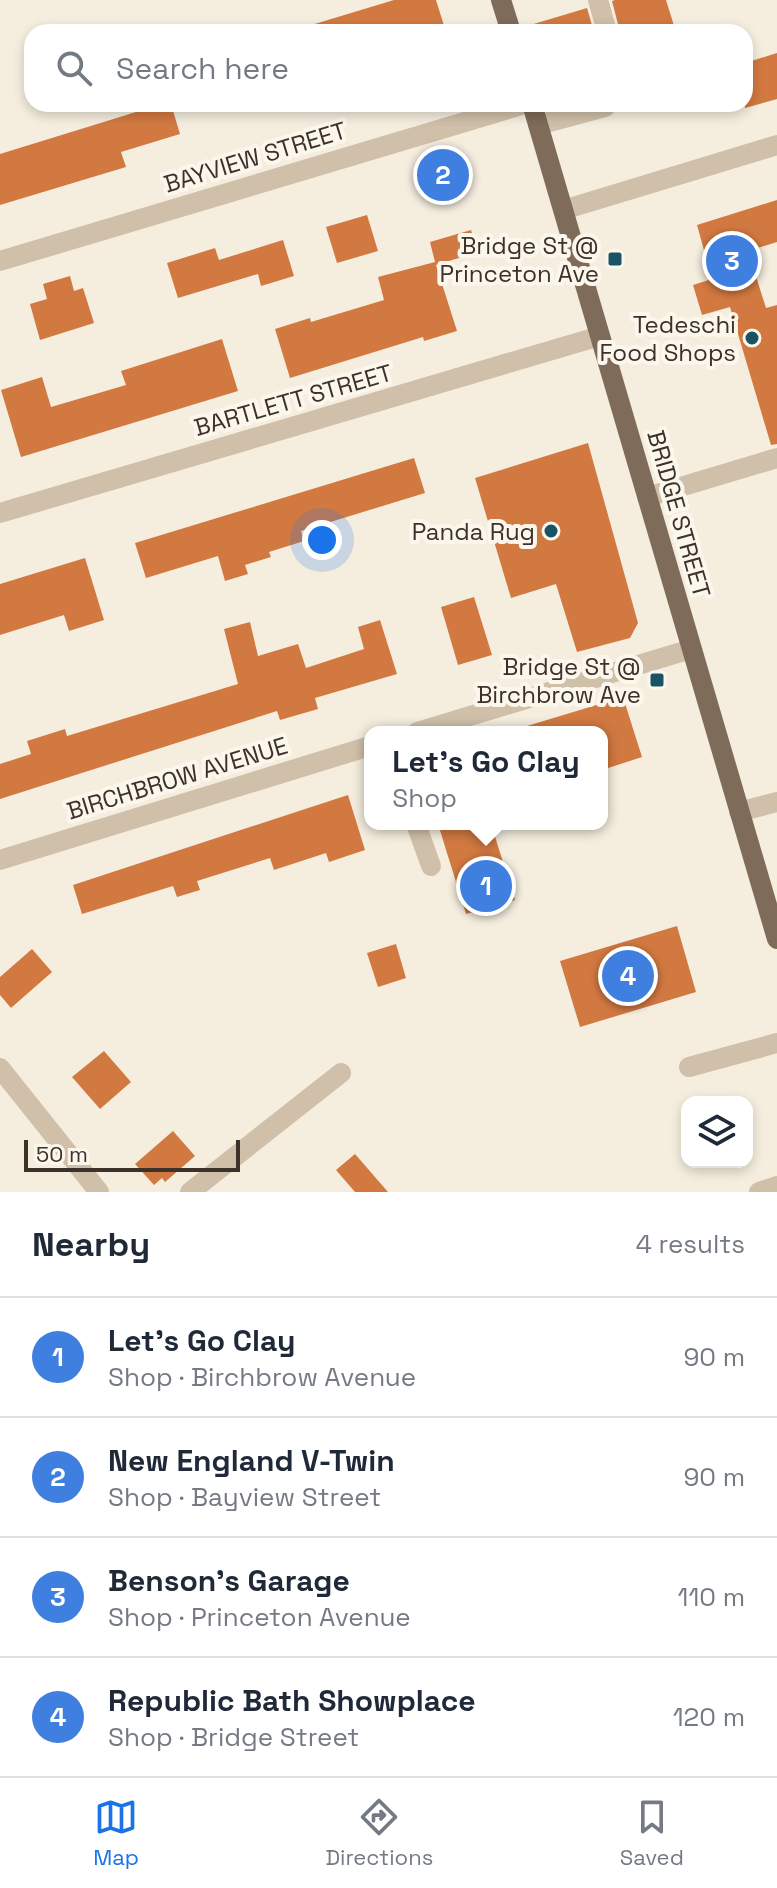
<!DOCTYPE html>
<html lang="en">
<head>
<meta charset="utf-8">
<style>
  :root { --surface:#fff; --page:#f6f6f7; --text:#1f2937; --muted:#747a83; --line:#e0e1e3; --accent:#1a73e8 }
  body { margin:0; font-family:"Space Grotesk",sans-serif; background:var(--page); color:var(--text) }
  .controls { position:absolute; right:24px; bottom:24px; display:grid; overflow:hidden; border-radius:16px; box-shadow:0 4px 12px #0003 }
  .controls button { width:72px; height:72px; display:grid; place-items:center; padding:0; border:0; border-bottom:2px solid var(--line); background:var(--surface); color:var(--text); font:40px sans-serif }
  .scale { position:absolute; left:24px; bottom:20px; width:216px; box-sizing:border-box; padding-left:8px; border:4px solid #3c322a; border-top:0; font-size:22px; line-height:28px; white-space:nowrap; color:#3c322a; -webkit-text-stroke:6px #fcf7ed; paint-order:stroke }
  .you { position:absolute; left:322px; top:540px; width:28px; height:28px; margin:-20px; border:6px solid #fff; border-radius:50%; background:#1a73e8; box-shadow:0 0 0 12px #1a73e833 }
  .badge { display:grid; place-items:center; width:52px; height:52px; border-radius:50%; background:var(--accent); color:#fff; font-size:26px; font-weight:700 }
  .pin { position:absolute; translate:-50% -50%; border:4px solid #fff; box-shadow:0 2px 8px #0006 }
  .popup { position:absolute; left:364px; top:726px; width:244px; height:104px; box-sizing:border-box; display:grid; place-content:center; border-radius:16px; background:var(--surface); filter:drop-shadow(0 2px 6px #0005); font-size:26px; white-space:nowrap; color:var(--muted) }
  .popup b { font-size:30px; color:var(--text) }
  .popup::after { content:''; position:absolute; left:50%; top:100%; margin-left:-16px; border:16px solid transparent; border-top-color:var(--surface) }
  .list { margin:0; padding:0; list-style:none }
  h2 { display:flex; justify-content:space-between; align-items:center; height:104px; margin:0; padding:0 32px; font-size:34px }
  h2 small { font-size:26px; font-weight:400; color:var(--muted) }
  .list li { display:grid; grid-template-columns:52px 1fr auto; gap:24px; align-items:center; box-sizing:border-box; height:120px; padding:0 32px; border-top:2px solid var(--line) }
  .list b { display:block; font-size:30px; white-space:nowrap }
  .list p { margin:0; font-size:26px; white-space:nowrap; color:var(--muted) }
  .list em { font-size:26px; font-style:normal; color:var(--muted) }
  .icon { flex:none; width:44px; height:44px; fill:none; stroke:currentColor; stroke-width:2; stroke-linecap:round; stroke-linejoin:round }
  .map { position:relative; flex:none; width:777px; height:1192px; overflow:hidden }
  .search { position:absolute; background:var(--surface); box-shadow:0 4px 12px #0003; left:24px; right:24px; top:24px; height:88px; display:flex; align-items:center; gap:20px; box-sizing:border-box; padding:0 28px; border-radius:24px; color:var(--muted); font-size:30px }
  .sheet { height:584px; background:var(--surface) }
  nav { display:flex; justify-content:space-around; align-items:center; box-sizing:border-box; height:112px; border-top:2px solid var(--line); background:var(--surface); font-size:22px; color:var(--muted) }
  nav a { display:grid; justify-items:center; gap:4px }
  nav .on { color:var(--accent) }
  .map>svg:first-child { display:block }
  .building { fill:#d27941 }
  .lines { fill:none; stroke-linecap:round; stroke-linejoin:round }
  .minor { stroke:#d0c0a9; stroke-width:20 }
  .major { stroke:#7f6b59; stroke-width:20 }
  .poi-dot { fill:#1a5363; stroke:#fcf7ed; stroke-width:3 }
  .labels { text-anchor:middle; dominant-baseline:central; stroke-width:8; stroke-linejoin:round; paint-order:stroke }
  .street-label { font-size:24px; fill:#3c322a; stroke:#fcf7ed }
  .poi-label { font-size:24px; fill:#3c322a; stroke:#fcf7ed; text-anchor:end }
</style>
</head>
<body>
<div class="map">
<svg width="777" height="1192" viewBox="0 0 777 1192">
  <rect width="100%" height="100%" fill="#f5eedf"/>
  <g class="building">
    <polygon points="394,0 436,0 446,32 309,32 308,26"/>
    <polygon points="615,0 666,0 676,32 620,32 612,1"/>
    <polygon points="587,8 594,32 528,32 527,26"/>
    <polygon points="777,53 777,99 745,108 745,63"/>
    <polygon points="134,104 171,104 180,134 121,152 126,167 0,205 0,154 136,112"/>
    <polygon points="456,159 462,180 429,190 423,169"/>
    <polygon points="777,200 777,242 748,251 766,308 777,305 777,444 771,445 730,307 702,315 693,285 712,279 697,225"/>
    <polygon points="367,215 378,251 337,263 326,227"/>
    <polygon points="471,230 478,252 436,265 457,331 424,341 423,337 290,378 275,329 310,318 311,322 384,300 378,277 435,262 430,242"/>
    <polygon points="283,240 294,276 261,286 258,274 178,298 167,263 215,248 219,260"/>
    <polygon points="70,276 74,291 83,288 94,323 40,340 30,304 47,299 43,284"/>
    <polygon points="222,339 238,391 21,457 1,390 42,377 51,407 126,385 121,371"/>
    <polygon points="588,443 638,623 630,638 577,652 556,584 511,598 475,478"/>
    <polygon points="414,458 425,493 301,531 304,541 269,552 271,557 245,565 248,574 225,581 218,556 146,578 135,543"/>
    <polygon points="85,558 104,620 69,631 64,615 0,635 0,584"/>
    <polygon points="474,597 492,655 458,665 441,607"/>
    <polygon points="380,620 397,674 315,698 318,709 280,720 277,711 0,799 0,764 31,754 27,741 65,729 67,736 238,684 224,629 250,622 258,656 298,644 306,668 364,649 358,627"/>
    <polygon points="623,697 642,757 602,770 602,732 528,732 527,726"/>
    <polygon points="348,795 365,850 329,862 326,853 274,870 270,858 197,881 200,890 177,897 173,886 82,914 73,885"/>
    <polygon points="438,824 491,824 515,900 466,914"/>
    <polygon points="677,926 696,992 580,1027 560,961"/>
    <polygon points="396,944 406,978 378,987 367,953"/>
    <polygon points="32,949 52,972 11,1008 0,995 0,977"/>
    <polygon points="104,1051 131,1082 100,1109 72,1077"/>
    <polygon points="173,1131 195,1156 165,1182 162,1178 154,1185 135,1164"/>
    <polygon points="355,1154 388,1192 355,1192 336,1170"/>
  </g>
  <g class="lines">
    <g class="minor">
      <polyline points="598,0 607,32"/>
      <polyline points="538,125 605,107 606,104"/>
      <polyline points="563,210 777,145"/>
      <polyline points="0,261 525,104"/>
      <polyline points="647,497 777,458"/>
      <polyline points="0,513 600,336"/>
      <polyline points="417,732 691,649"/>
      <polyline points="739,812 777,802"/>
      <polyline points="416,824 431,866"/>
      <polyline points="0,860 370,746"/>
      <polyline points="689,1067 777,1043"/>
      <polyline points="0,1068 99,1192"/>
      <polyline points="190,1192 341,1073"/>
      <polyline points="759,1192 777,1186"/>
    </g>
    <g class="major">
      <polyline points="501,0 511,32"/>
      <polyline points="532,104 777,939"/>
    </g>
  </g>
  <g class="poi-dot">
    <rect x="607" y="251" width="16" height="16" rx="4"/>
    <circle cx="752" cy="338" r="8"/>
    <circle cx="551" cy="531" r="8"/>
    <rect x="649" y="672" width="16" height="16" rx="4"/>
  </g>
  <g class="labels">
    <g class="street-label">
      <text transform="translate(255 157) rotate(-17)">BAYVIEW STREET</text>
      <text transform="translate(293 400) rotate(-16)">BARTLETT STREET</text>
      <text transform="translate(679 514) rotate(74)">BRIDGE STREET</text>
      <text transform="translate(177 778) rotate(-17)">BIRCHBROW AVENUE</text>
    </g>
    <g class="poi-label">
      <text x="599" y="245">Bridge St @<tspan x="599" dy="28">Princeton Ave</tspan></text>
      <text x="736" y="324">Tedeschi<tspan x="736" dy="28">Food Shops</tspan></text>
      <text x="535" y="531">Panda Rug</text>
      <text x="641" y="666">Bridge St @<tspan x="641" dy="28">Birchbrow Ave</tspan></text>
    </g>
  </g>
</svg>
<div class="controls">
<button><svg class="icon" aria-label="layers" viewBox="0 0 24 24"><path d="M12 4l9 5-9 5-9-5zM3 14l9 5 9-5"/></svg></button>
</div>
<div class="scale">50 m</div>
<div class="you"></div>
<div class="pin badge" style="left:486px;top:886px;background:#3f7fe0">1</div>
<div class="popup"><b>Let's Go Clay</b>Shop</div>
<div class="pin badge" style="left:443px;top:175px;background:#3f7fe0">2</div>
<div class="pin badge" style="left:732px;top:261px;background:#3f7fe0">3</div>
<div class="pin badge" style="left:628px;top:976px;background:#3f7fe0">4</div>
<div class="search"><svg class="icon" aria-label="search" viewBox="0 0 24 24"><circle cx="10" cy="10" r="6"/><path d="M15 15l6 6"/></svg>Search here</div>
</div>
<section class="sheet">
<h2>Nearby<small>4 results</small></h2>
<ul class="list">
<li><span class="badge" style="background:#3f7fe0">1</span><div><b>Let's Go Clay</b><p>Shop · Birchbrow Avenue</p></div><em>90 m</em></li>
<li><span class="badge" style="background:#3f7fe0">2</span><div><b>New England V-Twin</b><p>Shop · Bayview Street</p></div><em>90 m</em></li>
<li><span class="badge" style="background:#3f7fe0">3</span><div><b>Benson's Garage</b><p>Shop · Princeton Avenue</p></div><em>110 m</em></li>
<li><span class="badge" style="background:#3f7fe0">4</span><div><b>Republic Bath Showplace</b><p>Shop · Bridge Street</p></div><em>120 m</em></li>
</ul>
</section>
<nav>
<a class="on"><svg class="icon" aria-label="map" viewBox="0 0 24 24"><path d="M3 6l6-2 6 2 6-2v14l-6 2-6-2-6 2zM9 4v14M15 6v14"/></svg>Map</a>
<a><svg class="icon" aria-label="directions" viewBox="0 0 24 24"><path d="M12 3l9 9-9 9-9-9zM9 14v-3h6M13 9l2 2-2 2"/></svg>Directions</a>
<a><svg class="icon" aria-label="saved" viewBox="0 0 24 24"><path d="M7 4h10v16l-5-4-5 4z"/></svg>Saved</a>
</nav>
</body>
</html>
